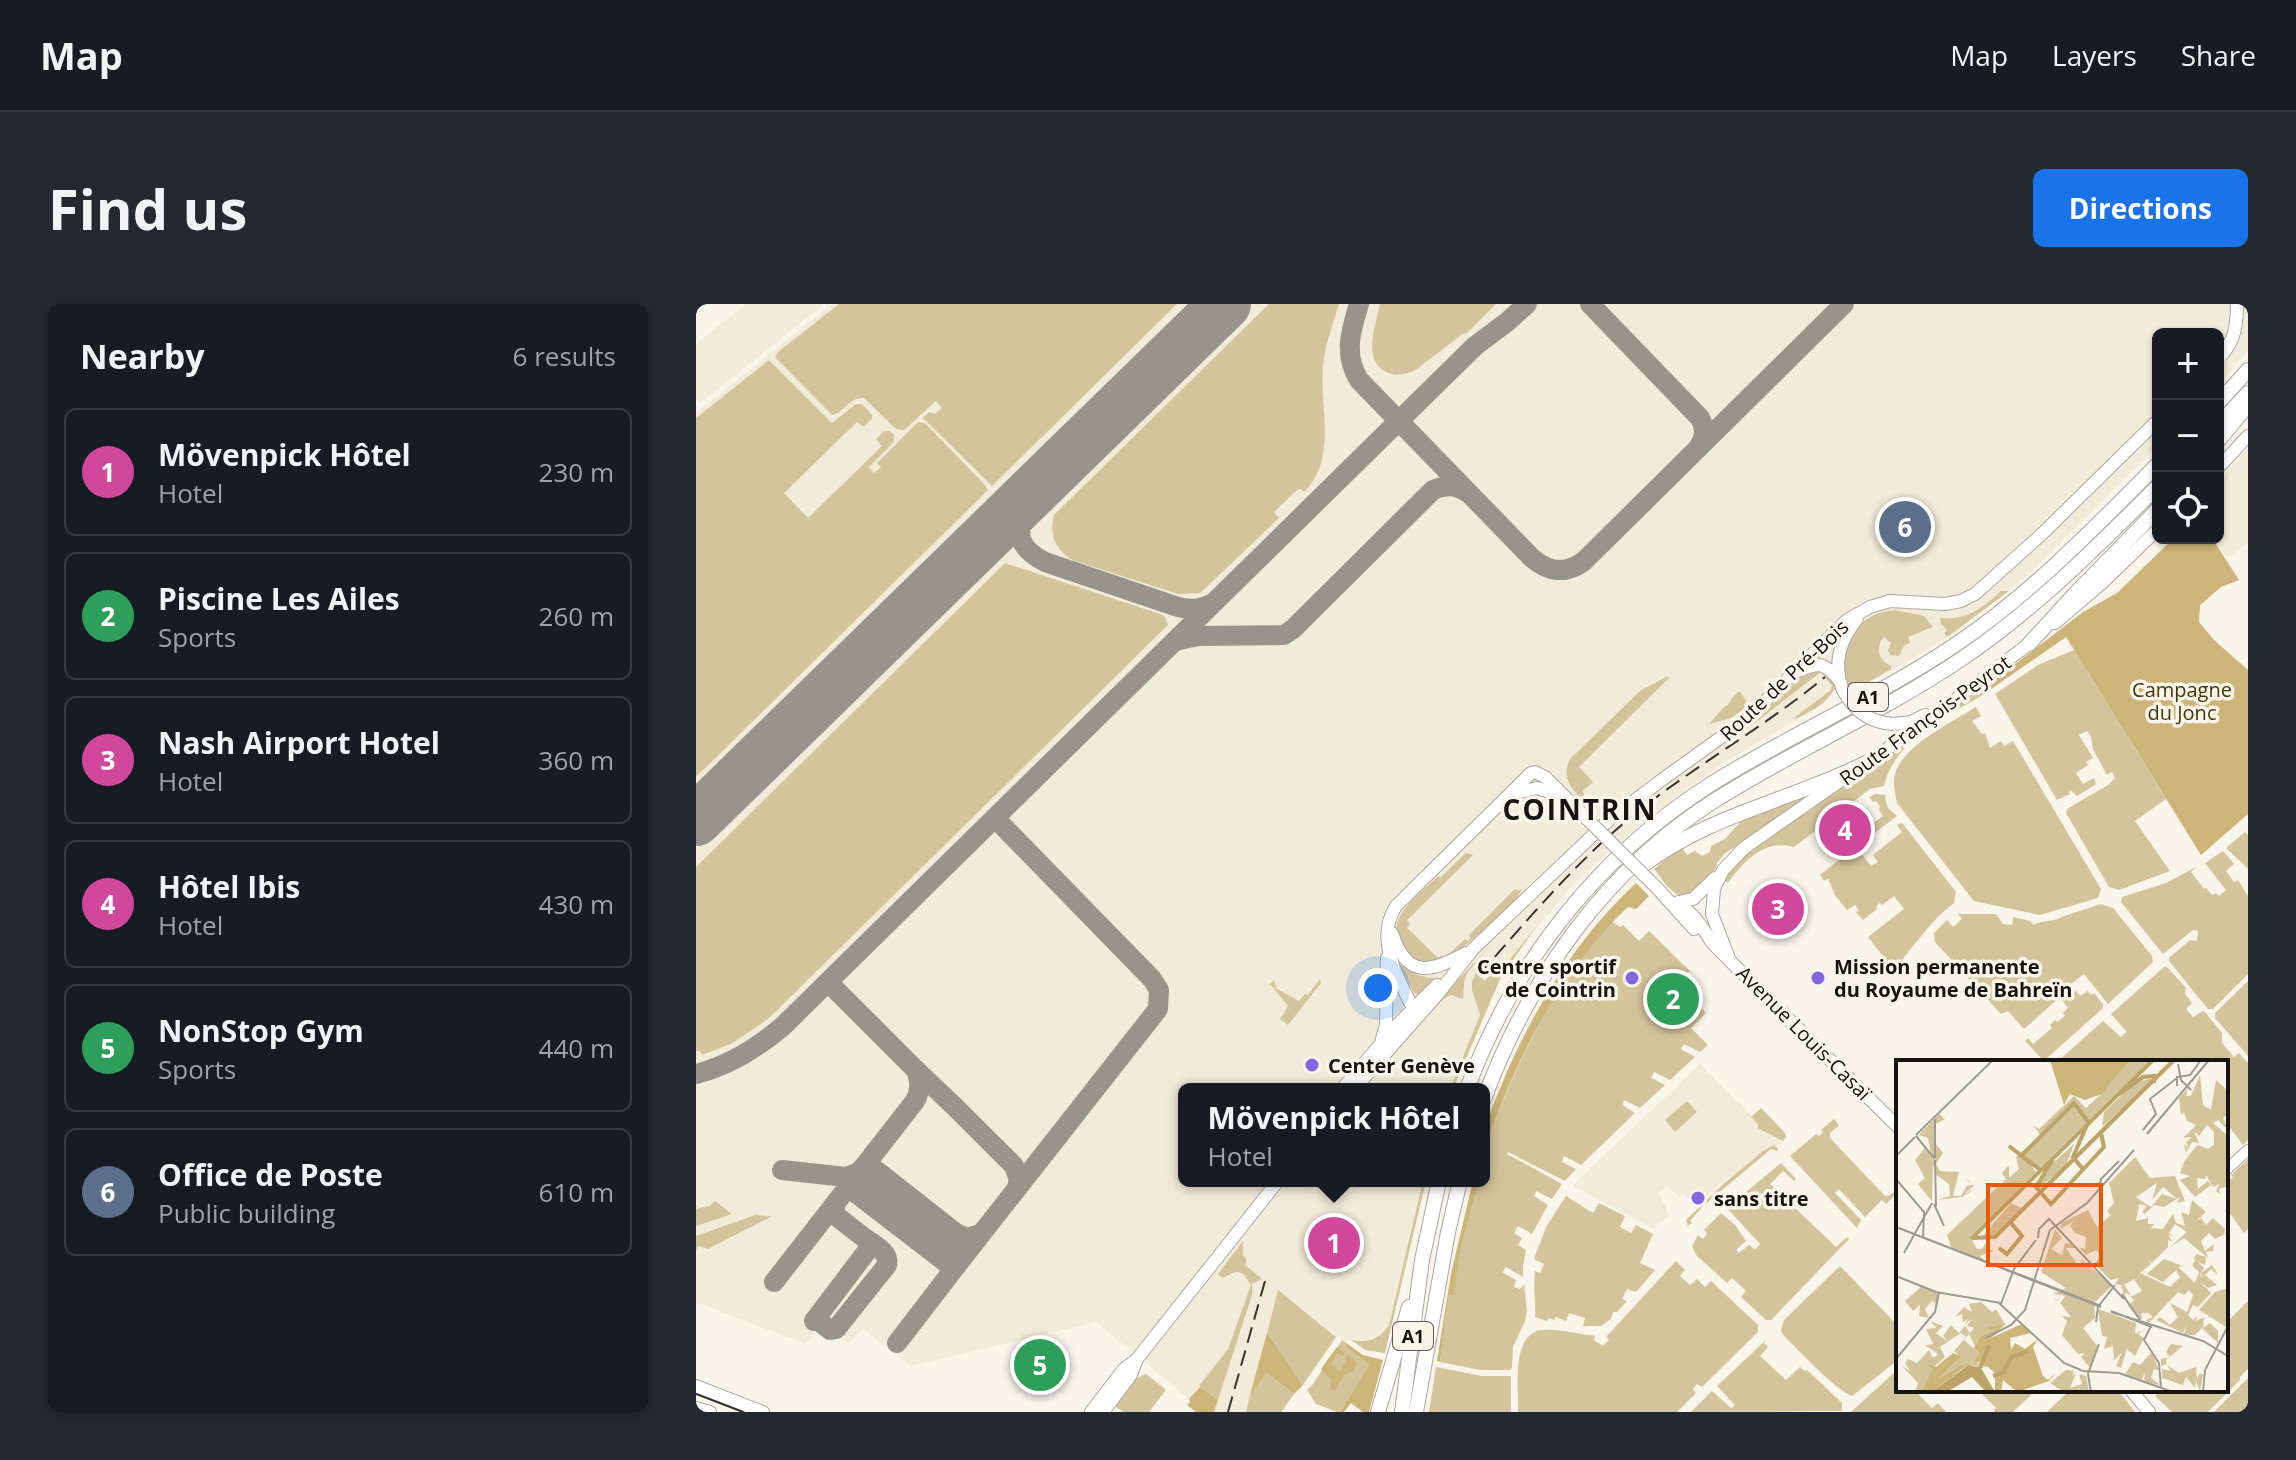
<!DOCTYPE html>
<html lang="en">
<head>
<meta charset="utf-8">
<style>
  :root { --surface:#171b24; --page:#242831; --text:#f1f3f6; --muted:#9ea1a6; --line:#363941; --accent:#1a73e8 }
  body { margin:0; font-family:"Open Sans",sans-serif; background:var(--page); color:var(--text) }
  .controls { position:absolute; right:24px; top:24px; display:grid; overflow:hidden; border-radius:12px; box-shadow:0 2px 6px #0004 }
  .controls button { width:72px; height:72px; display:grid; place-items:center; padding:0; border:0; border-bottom:2px solid var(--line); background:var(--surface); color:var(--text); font:40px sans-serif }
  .you { position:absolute; left:682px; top:684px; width:28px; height:28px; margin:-20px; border:6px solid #fff; border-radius:50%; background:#1a73e8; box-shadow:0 0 0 12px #1a73e833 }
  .badge { display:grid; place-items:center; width:52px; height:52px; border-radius:50%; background:var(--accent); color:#fff; font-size:26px; font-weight:700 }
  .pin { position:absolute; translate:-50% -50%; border:4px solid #fff; box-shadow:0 2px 8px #0006 }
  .popup { position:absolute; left:482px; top:779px; width:312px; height:104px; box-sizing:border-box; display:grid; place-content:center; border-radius:12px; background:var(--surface); filter:drop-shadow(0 2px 6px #0005); font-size:26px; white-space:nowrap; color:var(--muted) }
  .popup b { font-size:30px; color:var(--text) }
  .popup::after { content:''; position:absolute; left:50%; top:100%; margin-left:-16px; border:16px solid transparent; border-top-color:var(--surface) }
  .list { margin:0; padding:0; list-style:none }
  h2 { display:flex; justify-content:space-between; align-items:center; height:104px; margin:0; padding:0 32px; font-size:34px }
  h2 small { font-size:26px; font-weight:400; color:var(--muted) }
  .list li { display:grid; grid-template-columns:52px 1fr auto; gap:24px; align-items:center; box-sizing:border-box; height:128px; margin:0 16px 16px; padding:0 16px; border:2px solid var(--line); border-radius:12px }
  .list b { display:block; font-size:30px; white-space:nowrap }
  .list p { margin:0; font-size:26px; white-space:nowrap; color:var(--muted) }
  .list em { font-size:26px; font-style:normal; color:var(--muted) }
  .icon { flex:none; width:44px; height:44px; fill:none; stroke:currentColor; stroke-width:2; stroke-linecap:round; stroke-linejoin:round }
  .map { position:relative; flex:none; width:1552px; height:1108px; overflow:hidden; border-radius:12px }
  header { display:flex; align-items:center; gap:48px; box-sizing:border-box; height:112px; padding:0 40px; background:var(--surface); border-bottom:2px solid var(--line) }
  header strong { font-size:38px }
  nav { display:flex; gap:44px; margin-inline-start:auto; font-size:28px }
  .intro { display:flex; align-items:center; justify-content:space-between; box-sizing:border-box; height:192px; padding:0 48px }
  h1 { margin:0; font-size:56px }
  .button { padding:20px 36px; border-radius:12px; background:var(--accent); color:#fff; font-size:28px; font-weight:700 }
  main { display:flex; gap:48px; padding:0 48px }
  aside { flex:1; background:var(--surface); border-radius:12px; box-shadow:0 2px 6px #0004 }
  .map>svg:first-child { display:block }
  .built { fill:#f3ebd9 }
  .green { fill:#d4c49c }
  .forest { fill:#cdb478 }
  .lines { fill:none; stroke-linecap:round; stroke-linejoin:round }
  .taxiway { stroke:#98948c; stroke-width:20 }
  .runway { stroke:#98948c; stroke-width:52 }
  .minor-casing { stroke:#ada89e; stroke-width:12 }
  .major-casing { stroke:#ada89e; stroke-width:14 }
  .highway-casing { stroke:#ada89e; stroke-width:16 }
  .minor { stroke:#fff; stroke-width:10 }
  .major { stroke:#fff; stroke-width:12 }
  .highway { stroke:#fff; stroke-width:14 }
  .tram { stroke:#35332e; stroke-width:2 }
  .rail { stroke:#35332e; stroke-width:2; stroke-dasharray:16 8; stroke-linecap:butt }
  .major-bridge-casing { stroke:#ada89e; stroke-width:14; stroke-linecap:butt }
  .major-bridge { stroke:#fff; stroke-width:12 }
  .poi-dot { fill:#8565e0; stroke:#faf5ea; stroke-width:3 }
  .labels { text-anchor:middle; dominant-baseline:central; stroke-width:7; stroke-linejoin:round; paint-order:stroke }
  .shield { fill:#faf5ea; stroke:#5a5851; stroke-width:2 }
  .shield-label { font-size:18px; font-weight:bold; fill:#151410 }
  .street-label { font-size:20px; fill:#151410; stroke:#faf5ea }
  .park-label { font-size:20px; fill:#483603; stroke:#faf5ea }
  .poi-label { font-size:20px; font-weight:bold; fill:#151410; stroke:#faf5ea; text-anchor:start }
  .district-label { font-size:28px; font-weight:bold; letter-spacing:2px; fill:#151410; stroke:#faf5ea }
  .inset-river { fill:none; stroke:#bca367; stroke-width:4 }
  .inset-road { fill:none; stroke:#9e9b93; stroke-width:2 }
  .view { fill:#e8590c; fill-opacity:0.15; stroke:#e8590c; stroke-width:4 }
  .inset-edge { fill:none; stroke:#151410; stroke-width:4 }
</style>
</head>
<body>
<header>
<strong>Map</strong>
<nav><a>Map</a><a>Layers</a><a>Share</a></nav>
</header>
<div class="intro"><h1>Find us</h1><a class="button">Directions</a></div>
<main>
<aside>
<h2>Nearby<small>6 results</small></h2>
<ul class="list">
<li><span class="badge" style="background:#d1479c">1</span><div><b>Mövenpick Hôtel</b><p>Hotel</p></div><em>230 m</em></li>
<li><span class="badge" style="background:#2e9e5b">2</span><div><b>Piscine Les Ailes</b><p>Sports</p></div><em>260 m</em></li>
<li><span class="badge" style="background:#d1479c">3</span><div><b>Nash Airport Hotel</b><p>Hotel</p></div><em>360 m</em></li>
<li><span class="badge" style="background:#d1479c">4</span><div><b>Hôtel Ibis</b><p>Hotel</p></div><em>430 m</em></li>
<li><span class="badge" style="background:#2e9e5b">5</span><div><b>NonStop Gym</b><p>Sports</p></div><em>440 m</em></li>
<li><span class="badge" style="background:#5c6f8a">6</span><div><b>Office de Poste</b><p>Public building</p></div><em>610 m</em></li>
</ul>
</aside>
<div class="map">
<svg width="1552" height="1108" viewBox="0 0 1552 1108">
  <rect width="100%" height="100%" fill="#faf5ea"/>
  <g class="built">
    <polygon points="50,0 128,0 4,99 0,95 0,40"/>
    <polygon points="136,0 1552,0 1552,46 1522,83 1522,30 1462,30 1462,142 1331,272 1264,325 1209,359 1144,394 1139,386 1127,400 1029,458 1003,476 956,511 908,552 876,582 802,670 789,677 780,670 784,711 754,785 488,785 488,877 727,877 693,1021 688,1029 672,1037 654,1035 650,1039 582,987 550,1108 518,1108 556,991 555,981 532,1046 503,1082 502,1086 493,1095 400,1018 215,1062 167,1025 153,1039 119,1026 114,1037 109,1040 3,999 0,1000 0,109"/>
    <polygon points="1552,144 1552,239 1531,254 1516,234 1522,234 1522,177"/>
    <polygon points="1004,760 1041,798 1043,797 1062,820 1087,837 1081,843 1078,841 1067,847 1036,873 1033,872 999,903 987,889 983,893 971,882 963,889 973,911 960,922 959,926 879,883 878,880"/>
  </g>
  <g class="green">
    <path d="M143,0H481L296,182L229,116L226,115L233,108L239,110L246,104L240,97L208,126L200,125L168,94C153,93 149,108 136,111L79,53L82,48Z"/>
    <path d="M573,0H643C637,20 629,41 627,61C623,104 642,154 608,188L605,185L601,186L578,208L583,214L504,289L482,290L376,256C359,245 353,231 358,211Z"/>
    <path d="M684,0H800L770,30L768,29L718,67C708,71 696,73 687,66C667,52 680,20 684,0Z"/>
    <polygon points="73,56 136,119 160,100 166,100 176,111 176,114 168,123 161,118 88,189 112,214 186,142 180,135 188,127 194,127 198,131 198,138 173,163 178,169 185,163 181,159 222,118 229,119 287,179 292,186 0,473 0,114"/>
    <polygon points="309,259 464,310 469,313 472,321 72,715 35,740 6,751 4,747 0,747 0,563"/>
    <path d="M1305,287H1313L1251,333L1248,329L1251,326L1245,320L1244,314C1270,317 1287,304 1305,287Z"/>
    <path d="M1199,306L1228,312L1237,323L1212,333L1214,338L1208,342L1203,352L1194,351L1192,346L1195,339L1188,333C1179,344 1182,356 1195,362V365L1154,389C1139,350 1154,310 1199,306Z"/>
    <polygon points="1378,346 1470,495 1439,517 1474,567 1423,586 1413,583 1370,509 1371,505 1412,481 1419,474 1416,468 1411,471 1397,445 1395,433 1391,427 1383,431 1397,454 1390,458 1392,461 1380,469 1387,480 1398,474 1400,480 1381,492 1375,486 1373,488 1374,490 1361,496 1299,390 1342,361"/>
    <path d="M1126,364L1136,375L1139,384C1131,400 1116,406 1100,415L1099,413L1134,387L1136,382L1125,368L1051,425L1111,367Z"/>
    <path d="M972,372L973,374L883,463L897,478L887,487L892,501C878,487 864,476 874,455L945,386Z"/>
    <path d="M1288,384V390C1250,414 1199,435 1188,482L1174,485L1098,543C1068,535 1048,557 1032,579L1027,576L1033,566L1049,549Z"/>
    <polygon points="1043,387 1050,396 1048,405 1035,414 1013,420 1028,403 1032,401 1036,394"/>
    <path d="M1280,403L1285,412L1276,417L1286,430L1289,429L1294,444L1305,437L1308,442L1317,437L1405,585L1402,594L1344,611L1278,597L1201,499C1199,489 1196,477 1200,467C1211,439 1255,419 1280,403Z"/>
    <path d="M1125,484L1046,540C1038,543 1030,547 1025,554C1018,562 1024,556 1019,565C1012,577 994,600 979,589C970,583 965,573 958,565L979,547L989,542L987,545L991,551L999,547L1006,552L1014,548L1015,542L1029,535L1048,514Z"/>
    <path d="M1179,490L1190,491L1189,494L1192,504L1201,512L1160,543L1175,562L1182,558L1177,551L1206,528L1201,521L1206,519L1260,588L1258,599C1234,617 1217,643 1198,666L1172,633L1208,605L1198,592L1186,601L1184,599L1180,602L1181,605L1167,616L1160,608L1163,606L1159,601L1151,606L1139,591L1132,575L1128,577L1124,571L1144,555L1151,545L1146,538L1147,535L1173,516L1176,520L1187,512L1183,506L1184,502L1180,497L1177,498L1173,493Z"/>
    <polygon points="1549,528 1552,531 1552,565 1530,544"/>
    <polygon points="1527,547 1538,560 1530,567 1538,578 1542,576 1552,592 1552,670 1517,705 1512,705 1473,657 1473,654 1494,636 1501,637 1502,627 1497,626 1467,650 1425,598 1426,593 1470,579 1500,563 1495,568 1508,585 1510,584 1516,591 1520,589 1523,592 1530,586 1509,559"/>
    <path d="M770,549L777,551L711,616L714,620L711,624L742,654L745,652L749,654L769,635L772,637L775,634L773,631L819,585L821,587L826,585C822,591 818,599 812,605C800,616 757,654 743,658C719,665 692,639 703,614C710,599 729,585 741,573H745Z"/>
    <path d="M1405,600L1417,604L1456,652L1457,658L1412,700L1388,670L1371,683L1376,690L1380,687L1384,692L1392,687L1395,691L1398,689L1407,700V704L1350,755L1345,754L1329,737L1332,734L1337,740L1356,724L1354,721L1359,716L1361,718L1369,712L1367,709L1372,704L1364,693L1328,725L1312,707L1305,710L1239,638L1238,629L1251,616L1257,623L1266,615L1262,610H1300L1307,620L1316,621L1317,613L1334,617L1338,621C1346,615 1358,619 1365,613Z"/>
    <path d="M916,618L925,623L927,621L943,637L953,627L994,667L982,679L1010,709L995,724L1012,741L1004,748L988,740L985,745L999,753L974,776L958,768L955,774L969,781L944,804L928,796L926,801L939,809L885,861L868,852L866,858L880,865L869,877L812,848L811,850L866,880L856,895L840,887L838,892L852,901L836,930L822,922L818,929L826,934L822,941L830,946L827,962V973L810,963L806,968L820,976L818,983L824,985L828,980L831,1007L829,1017L817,1043L816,1064L814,1066H784L744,1058L753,991H756L765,943L783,877H788V858L793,841L791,839C815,771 862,668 916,618Z"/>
    <polygon points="840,623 805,673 757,785 754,785 784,711 776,686 776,678 780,669 789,677 798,666 802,670"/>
    <polygon points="796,640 771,669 768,678 767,695 755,691 747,695 674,777 714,726"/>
    <polygon points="702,659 721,671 739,675 723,691 718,689 706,666 703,666"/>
    <polygon points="1468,663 1471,663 1490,684 1489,690 1496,699 1490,705 1497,713 1507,707 1509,708 1526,729 1526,739 1538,753 1543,749 1552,759 1552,836 1547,841 1530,818 1530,758 1361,758 1407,717 1425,733 1431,728 1415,710"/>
    <polygon points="624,675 625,679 592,721 584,715 592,702 575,681 572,682 578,676 581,685 603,697 609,690 612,691"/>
    <polygon points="1552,677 1552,752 1519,714 1519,709"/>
    <polygon points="991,797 1001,808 979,828 969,816"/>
    <polygon points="1065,804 1089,829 1090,833 1087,837 1062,824 1062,820 1055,813"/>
    <polygon points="1138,815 1143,821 1134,829 1134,834 1189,892 1194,891 1202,884 1202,888 1190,900 1186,896 1169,913 1143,885 1139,889 1165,916 1161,924 1094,852 1120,830 1123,832 1127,828 1125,826"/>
    <polygon points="1078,841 1081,843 1082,847 1075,845 1007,902 994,917 996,919 992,922 990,916 1025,882 1067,847"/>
    <polygon points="1552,855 1552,925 1548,929 1530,904 1530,876 1537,874 1535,871"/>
    <polygon points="1085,859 1100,875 1098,877 1087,867 1074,880 1140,943 1151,933 1153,935 1075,1016 1070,1016 1045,993 1050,987 1036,974 1031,979 1000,951 996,942 1002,931 1007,935 1011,930 1008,926 1025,909 1039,921 1050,937 1040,946 1043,949 1053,941 1059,946 1064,940 1031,904"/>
    <path d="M727,877H730L689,1049L669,1046L654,1035C670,1040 683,1036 693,1021Z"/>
    <path d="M870,892L897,909L903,899L929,912L924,923L935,929L940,921L957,930L944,959L959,966L940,988L931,985L926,995L931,997L921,1008H917L915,1015L905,1022H887L889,1014L873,1009L870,1017L860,1013L858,1016L853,1014L851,1017L839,1013C840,997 837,983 839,967L844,969L848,960L838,955L850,923Z"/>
    <polygon points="19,897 36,910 0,922 0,905 13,902"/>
    <polygon points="59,911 76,912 12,945 2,942 0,946 0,932"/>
    <path d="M547,937V951L551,956L549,961L566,975L556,980V991L522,1096L503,1082L532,1045L555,981C545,964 541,966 527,974L522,970Z"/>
    <path d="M980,957L989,966L984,972L994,981L1001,975L1009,983L1015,977L1062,1021V1028L1006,1083L1001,1080L997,1085L1000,1089L981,1108H822C823,1084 814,1027 848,1026C864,1025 882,1030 899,1032L898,1036L907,1042L913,1036L910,1033Z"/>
    <path d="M1144,962L1202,1022V1056L1156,1092C1138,1085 1103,1046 1087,1031L1085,1026L1088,1016Z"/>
    <polygon points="582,986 640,1033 607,1081 571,1029"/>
    <polygon points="1552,997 1552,1065 1544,1073 1544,1076 1512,1108 1476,1108 1459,1092 1465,1086 1530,1086 1530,1019"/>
    <polygon points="646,1036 650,1039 649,1042 673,1061 644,1108 641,1108 620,1100 611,1086 617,1080"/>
    <polygon points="1070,1036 1068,1039 1072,1043 1064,1052 1090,1076 1104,1063 1109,1067 1111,1066 1146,1099 1146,1107 995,1108 1016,1087 1035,1104 1039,1101 1021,1082"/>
    <polygon points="740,1063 786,1072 815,1072 815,1108 733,1108"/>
    <polygon points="1200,1067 1202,1070 1202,1086 1218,1086 1236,1104 1242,1099 1250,1108 1155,1108"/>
    <polygon points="571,1069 598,1090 585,1108 550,1108 554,1091"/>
    <path d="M450,1070L469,1085V1087L453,1108H427L419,1102C428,1091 438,1073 450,1070Z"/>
    <polygon points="1552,1074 1552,1108 1518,1108"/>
    <polygon points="1340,1086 1317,1108 1299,1108 1298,1106 1300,1104 1283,1087"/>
    <polygon points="1374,1086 1422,1086 1439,1108 1351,1108"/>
  </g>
  <g class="forest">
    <polygon points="1478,234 1516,234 1543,276 1525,283 1504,301 1503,318 1518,336 1552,366 1552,510 1505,551 1370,333 1288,390 1288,384 1387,308 1421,289"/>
    <path d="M940,579L953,592L940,605L932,603C865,666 821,752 791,839L794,841L788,858C788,850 787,842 788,834C791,812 802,790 810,770C841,699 883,632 940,579Z"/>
    <polygon points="777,877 783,877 765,943 757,991 753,991 744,1058 741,1057 755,970"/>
    <polygon points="571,1029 607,1081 598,1090 571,1069 554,1091"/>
    <polygon points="650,1039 667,1051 687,1056 673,1108 667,1108 655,1099 648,1108 644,1108 673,1061 649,1042"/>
    <polygon points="641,1043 649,1049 646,1052 641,1049 635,1060 644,1069 652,1050 661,1059 656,1067 648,1071 639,1087 634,1086 635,1075 625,1065"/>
    <polygon points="504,1083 522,1096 518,1108 500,1108 491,1101 494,1098 493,1095"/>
  </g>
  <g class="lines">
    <g class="taxiway">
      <path d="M663,0C655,27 647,50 663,76L836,254C852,268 870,271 888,257L1148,0"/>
      <path d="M894,0L1004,114C1010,125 1009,134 1002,144"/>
      <path d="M328,197C323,228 317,241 349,258L479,302C492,306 502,306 515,300"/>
      <path d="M479,337L502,332L588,331L597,325L737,186C750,180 761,181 772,189"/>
      <polyline points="220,766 258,802 318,862 323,876 321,883"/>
      <path d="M0,770C32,762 61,744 86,723L779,42L811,18L831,0"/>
      <polyline points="86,866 150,873 163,868 171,859 260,929 271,934 284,930"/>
      <polyline points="162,871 253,942 263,946 276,941"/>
      <polyline points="152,883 252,960 264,957 462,705 463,686 456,675 299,514"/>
      <path d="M78,978L219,797C225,786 224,778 220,766L132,678"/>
      <path d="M124,1010V1018L134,1026L140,1025L191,961C194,948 178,941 170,935"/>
      <polyline points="118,1017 174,943 171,936 139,911 138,906 140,899"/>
      <polyline points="201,1039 264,957"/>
    </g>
    <polyline class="runway" points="0,516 529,0"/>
    <defs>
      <polyline id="minor" points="1530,866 1552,846"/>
      <g id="major">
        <polyline points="1522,164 1552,132"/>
        <polyline points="1359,319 1406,279 1462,225"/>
        <path d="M1102,367C1123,358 1128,358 1143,376"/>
        <path d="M1146,384C1137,358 1144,336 1161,315"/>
        <polyline points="1198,420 1215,418 1229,411"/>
        <polyline points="1166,462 1223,423 1338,336"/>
        <polyline points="816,490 841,484 864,491"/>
        <polyline points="961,584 998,625"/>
        <path d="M976,599C997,606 1004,620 1015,637C1020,644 1028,650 1034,657L1202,823"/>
        <polyline points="978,599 997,595 1019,574"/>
        <path d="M696,629C711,676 735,668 770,649"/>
        <polyline points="1034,657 1016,610 1018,585 1027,566 1048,544 1151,472"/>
        <path d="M721,712C705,679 677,638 700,602L835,469L839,468L849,473L883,507"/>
        <polyline points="686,735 690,721 691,654"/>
        <polyline points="646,785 702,720 741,681"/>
        <polyline points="658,785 741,691 777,645 914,515 967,475 1052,414 1151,316 1174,303 1194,297 1249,300 1265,297 1279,290 1347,229 1462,116"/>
        <polyline points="0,1082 67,1108"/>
        <polyline points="1435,1086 1453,1108"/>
        <polyline points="0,1104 14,1108"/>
        <polyline points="395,1108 428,1065 441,1055 582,877"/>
        <polyline points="407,1108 435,1071 441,1055"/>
      </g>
      <g id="highway">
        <polyline points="1522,99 1552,66"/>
        <polyline points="1522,121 1552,89"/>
        <polyline points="1522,137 1552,101"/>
        <polyline points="1333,340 1378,291 1462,205"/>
        <path d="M946,562C1014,510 1097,496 1172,458"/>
        <path d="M771,785C817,661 900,554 1012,482C1092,431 1180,394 1259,341C1334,291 1398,224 1462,160"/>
        <path d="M788,795C833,674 910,565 1021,495C1101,445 1189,407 1267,354C1339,305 1401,243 1462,182"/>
        <polyline points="682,1108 713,1003"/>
        <polyline points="706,1108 726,956 743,877"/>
        <polyline points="720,1108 752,928 764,877"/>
      </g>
    </defs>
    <use href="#minor" class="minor-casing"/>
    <use href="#major" class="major-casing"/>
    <use href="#highway" class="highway-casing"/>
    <use href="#minor" class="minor"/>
    <use href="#major" class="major"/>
    <use href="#highway" class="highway"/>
    <polyline class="tram" points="0,1090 47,1108"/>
    <g class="rail">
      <path d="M783,671C834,613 884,553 945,505C1005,458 1071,421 1129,373"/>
      <polyline points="532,1108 569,977"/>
    </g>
    <defs>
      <g id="major-bridge">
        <path d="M1525,52C1539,36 1541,21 1541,0"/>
        <path d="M1146,384C1157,406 1174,419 1198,420"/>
        <polyline points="883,507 961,584"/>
      </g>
    </defs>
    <use href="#major-bridge" class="major-bridge-casing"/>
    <use href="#major-bridge" class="major-bridge"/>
  </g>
  <g class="poi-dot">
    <circle cx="936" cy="674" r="8"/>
    <circle cx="1122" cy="674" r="8"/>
    <circle cx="616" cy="761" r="8"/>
    <circle cx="1002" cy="894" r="8"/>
  </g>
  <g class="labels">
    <g class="shield">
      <rect x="1152" y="379" width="40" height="28" rx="6"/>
      <rect x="697" y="1018" width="40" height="28" rx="6"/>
    </g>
    <g class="shield-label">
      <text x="1172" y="393">A1</text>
      <text x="717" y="1032">A1</text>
    </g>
    <g class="street-label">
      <text transform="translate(1088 376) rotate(-43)">Route de Pré-Bois</text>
      <text transform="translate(1229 416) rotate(-36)">Route François-Peyrot</text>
      <text transform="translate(1108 729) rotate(45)">Avenue Louis-Casaï</text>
    </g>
    <g class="park-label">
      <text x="1486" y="385">Campagne<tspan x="1486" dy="23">du Jonc</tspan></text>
    </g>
    <g class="poi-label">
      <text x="920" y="662" text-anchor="end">Centre sportif<tspan x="920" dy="23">de Cointrin</tspan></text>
      <text x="1138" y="662">Mission permanente<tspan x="1138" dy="23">du Royaume de Bahreïn</tspan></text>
      <text x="632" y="761">Center Genève</text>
      <text x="1018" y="894">sans titre</text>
    </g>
    <g class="district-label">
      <text x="884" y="505">COINTRIN</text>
    </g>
  </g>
  <g transform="translate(1200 756)">
    <rect width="332" height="332" fill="#faf5ea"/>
    <path d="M224,0H254L143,109L130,99L140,112L74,177L81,189H86L89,184H95L90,189L98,191L84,196L89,201L55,187L51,175L110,119L106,113L113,105V118L123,109L120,97L145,76L137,65L143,69L178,36L190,48L204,35L192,38L189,32L219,12ZM304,15L307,45L315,50L320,20L332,31V54L327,58L332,70L322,60L317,63L332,76V126L323,129L324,134L320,131L323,124L317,127L310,115L309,119L301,118L302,129L312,121L315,125L299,137L284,120L294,116L284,113L288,103L284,107L301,85L312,89L318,85V72L311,65L303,76L298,71L303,83L296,82L290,93L288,84L293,87L290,82L296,77L287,78L300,65L291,61L288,52L285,55L283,38L292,28L290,36H295ZM256,18L254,23L206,67L208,52L238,23ZM43,54L49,59L40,64V84L47,93L40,104L44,111L63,112L57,136H65L71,126L76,125V124L72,121L70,118L78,126L68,134L80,128L66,137L41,140L54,136L53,124L39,114L32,78L23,75ZM178,84L170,106L142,129L150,109ZM29,88L37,99L36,141L22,124L29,118L19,100ZM239,97L254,118L279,116L289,141L281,143L284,137L268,147L258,145L249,154L246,152L251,146L243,144L240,161L252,158V164H258L255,168L267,169L277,154L280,163L289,166L285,152L293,155L296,140L310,152L299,162L305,158L310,165L317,158L329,169L328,175L319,179L313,173L305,181L309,191L318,184L317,191L310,192L312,198L288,178L273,188L291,172L279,164L273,173L279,178L272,174L276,182L272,180V187L256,203L252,200L255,204L244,213L274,227L284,217L280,210L267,222L251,214L268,199L287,206L282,207L299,223L303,212L296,206L300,198L297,200L300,194L310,197L309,205L302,202L308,208L304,215L307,218L305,213L316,205L322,215L315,209L309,215L321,225L312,228L304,222L315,233L302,247L297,245L292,255L297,260L301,256L300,261L308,257L307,268L314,263L322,271V283L306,268L299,275H288L291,264L287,273L260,260L264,257L274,265L282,257L274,243L291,252L297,235L293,230L288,235L282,232L252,264L250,260L257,257L252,253H245L246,260L232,246L238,240L234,237L246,231L238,219L228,225L235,235L229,233L230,241L225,225L219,224L223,218L215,220L198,204L205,196L200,190L190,195L183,187L189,189L190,177L179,173L174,166L178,161L165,169V163L192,150L201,167L215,155L211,151L218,143L213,123ZM261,123L256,140L267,127L281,139L266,134L255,147L240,137ZM115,143L126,148L96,177L84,179ZM159,169L166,178L155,189L166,195L169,183L175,184L180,188H170L181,204L186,208L185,199L217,225L198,243L199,258L187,268L202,287L194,308L185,297L189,293L182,294L166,275L171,261L166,256L175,257L164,243L169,237L165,234L162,241L156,238L162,240L164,235L157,234L170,228L145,212ZM26,226L42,233L41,244L36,241L29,249L33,258L23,256L24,245L17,251L9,241ZM332,228V265L330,267L303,250L319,232ZM85,242L96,252L100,249L109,264L94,280L126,264L90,283L85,280L80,288L73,274L68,280L84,294L82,307L70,303L31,332H19L22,323L6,306L14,311L9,303L12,299L21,303L33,290L37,298L42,294L29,285L37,284L30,269L41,268L34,261L47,266L40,273L51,281L47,276L55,265L63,273L69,266L74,273L78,268L71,266L76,258L69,265L72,259L67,262L66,254L59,257L68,247L76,252L73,244ZM65,273L70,277L58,291L63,295L27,331L36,309L49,297L44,287ZM202,249L240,263L239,274L250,269L242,274L248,278L239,296L231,289L225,308L220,306L226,292L218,301L217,286L208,289L211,277L206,276ZM275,284L287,286L270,300L271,305L283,313L300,307L301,320L303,314H307L304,332L300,321L299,328L290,317L287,325L266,318V309L275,311L270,304L265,306V299L274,297L270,292ZM256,292L263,310L258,309L255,318L264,325L248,322L249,312L245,321L229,314L237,302L244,305ZM170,310L178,311L176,316L180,313L174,328L186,324L183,314L190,316L193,332H184V326L183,332H168L154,323Z" fill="#d4c49c" fill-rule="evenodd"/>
    <path d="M154,0L213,2L234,0L205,34L189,40L174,34L168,45ZM110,264L88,281L126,264L135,273L114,278L115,290L119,283L129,289L142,279L137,287L147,316L152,320L160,313L153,321L121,332L107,320L105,332H99V313L92,307L87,306L84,309L82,308L84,302L78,301L84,294L78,288L85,277L105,267L94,270L91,268ZM57,293L65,296L41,320L70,303L80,307L71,305L36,332H26L36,309L32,304L40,307Z" fill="#cdb478"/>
    <path d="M72,305L85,308L99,332H90L76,317L51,332H36Z" fill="#bca367"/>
    <path class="inset-river" d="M223,34L247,17L258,16V23M113,86L144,110M126,95L178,43L193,63M157,99L140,127L155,144L208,87L205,73M186,108L177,97L191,65M77,178L99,177L278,0M75,179L257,0M103,188L111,194L126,176L115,163M84,308L93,285M97,316L108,312L115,297L132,291"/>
    <path class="inset-road" d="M282,4L285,20L295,30M281,26V17L294,15L305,0M39,59V98M247,70L260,54L254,39L281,18M251,74L313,0M20,75L97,0M20,76L38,98M0,96L19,77M39,100L40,146M0,119L28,152L27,178M203,128L205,119L223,101M38,144L48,166M0,167L205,246M0,167L205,247M142,178L143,169L153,159L228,239M8,193L36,143M0,216L40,232L105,243M226,234L244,260M103,243L168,303L187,311L223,313L277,332M105,244L118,209L140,180M215,251L256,267M215,252L307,281L332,296M200,262L202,247L219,225M255,266L248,280L263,303L265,328M90,278L115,265L129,250L154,170L191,143L238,90M0,299L39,252L43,232M195,332L192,314L203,284M307,332L309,310L332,266"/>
    <path class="view" d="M92,125H205V205H92Z"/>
    <rect width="332" height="332" class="inset-edge"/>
  </g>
</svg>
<div class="controls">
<button>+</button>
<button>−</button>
<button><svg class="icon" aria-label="locate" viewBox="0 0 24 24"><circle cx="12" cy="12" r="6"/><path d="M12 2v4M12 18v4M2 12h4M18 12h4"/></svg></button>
</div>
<div class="you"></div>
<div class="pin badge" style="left:638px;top:939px;background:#d1479c">1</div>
<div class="popup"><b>Mövenpick Hôtel</b>Hotel</div>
<div class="pin badge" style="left:977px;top:695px;background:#2e9e5b">2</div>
<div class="pin badge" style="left:1082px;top:605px;background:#d1479c">3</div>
<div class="pin badge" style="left:1149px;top:526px;background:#d1479c">4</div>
<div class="pin badge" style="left:344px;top:1061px;background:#2e9e5b">5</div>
<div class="pin badge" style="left:1209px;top:223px;background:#5c6f8a">6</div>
</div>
</main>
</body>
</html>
